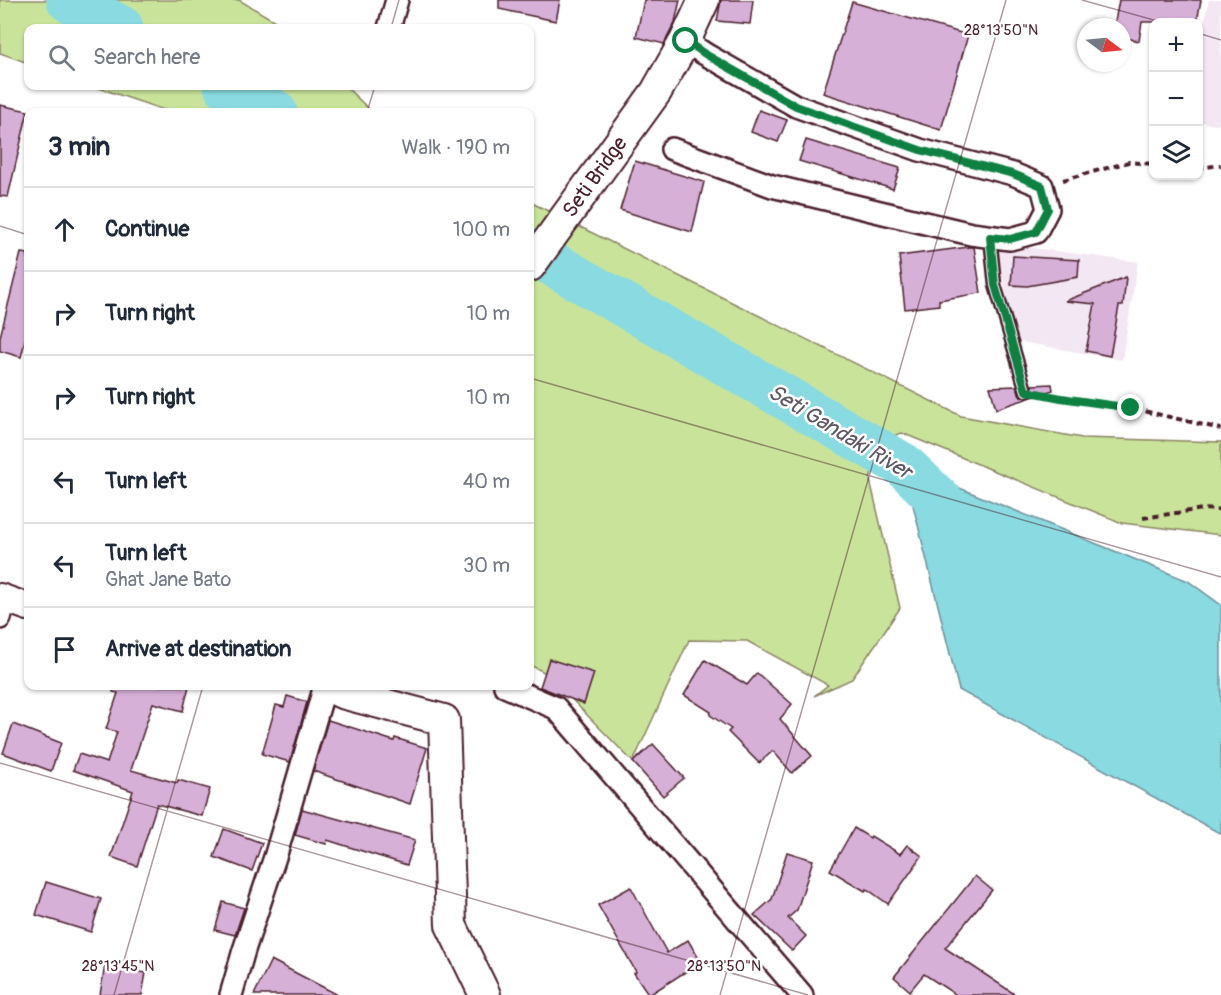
<!DOCTYPE html>
<html lang="en">
<head>
<meta charset="utf-8">
<style>
  :root { --surface:#fff; --page:#f6f6f7; --text:#1f2937; --muted:#747a83; --line:#e0e1e3 }
  body { margin:0; font-family:Pangolin,sans-serif; background:var(--page); color:var(--text) }
  .controls { position:absolute; right:18px; top:18px; display:grid; overflow:hidden; border-radius:12px; box-shadow:0 2px 4px #0004 }
  .controls button { width:54px; height:54px; display:grid; place-items:center; padding:0; border:0; border-bottom:2px solid var(--line); background:var(--surface); color:var(--text); font:30px sans-serif }
  .compass { position:absolute; left:1077px; top:18px; width:54px; height:54px; border-radius:50%; background:var(--surface); box-shadow:0 2px 4px #0004; rotate:106deg }
  .stop { position:absolute; width:18px; height:18px; margin:-14px; border:4px solid #0b8043; border-radius:50%; background:#fff }
  .stop.end { background:#0b8043; border-color:#fff; box-shadow:0 2px 6px #0008 }
  .list { margin:0; padding:0; list-style:none }
  h2 { display:flex; justify-content:space-between; align-items:center; height:78px; margin:0; padding:0 24px; font-size:26px }
  h2 small { font-size:20px; font-weight:400; color:var(--muted) }
  .list li { display:grid; grid-template-columns:39px 1fr auto; gap:18px; align-items:center; box-sizing:border-box; height:84px; padding:0 24px; border-top:2px solid var(--line) }
  .list b { display:block; font-size:22px; white-space:nowrap }
  .list p { margin:0; font-size:20px; white-space:nowrap; color:var(--muted) }
  .list em { font-size:20px; font-style:normal; color:var(--muted) }
  .icon { flex:none; width:33px; height:33px; fill:none; stroke:currentColor; stroke-width:2; stroke-linecap:round; stroke-linejoin:round }
  .map { position:relative; flex:none; width:1221px; height:995px; overflow:hidden }
  .search { position:absolute; background:var(--surface); box-shadow:0 2px 4px #0004; left:24px; top:24px; width:510px; height:66px; display:flex; align-items:center; gap:15px; box-sizing:border-box; padding:0 21px; border-radius:12px; color:var(--muted); font-size:22px }
  .panel { position:absolute; background:var(--surface); box-shadow:0 2px 4px #0004; left:24px; top:108px; width:510px; height:582px; border-radius:12px }
  .map>svg:first-child { display:block }
  .built { fill:#f3e7f3 }
  .green { fill:#c9e49a; stroke:#8a8262; stroke-width:1.5 }
  .water { fill:#89dae1; stroke:#708f98; stroke-width:1.5 }
  .lines { fill:none; stroke-linecap:round; stroke-linejoin:round }
  .river { stroke:#89dae1; stroke-width:45 }
  .building { fill:#d7b0d8; stroke:#4a1f2b; stroke-width:1.5 }
  .service-casing { stroke:#4a1f2b; stroke-width:15 }
  .minor-casing { stroke:#4a1f2b; stroke-width:26 }
  .tertiary-casing { stroke:#4a1f2b; stroke-width:30 }
  .secondary-casing { stroke:#4a1f2b; stroke-width:34 }
  .path { stroke:#4a1f2b; stroke-width:4; stroke-dasharray:6 4.5; stroke-linecap:butt }
  .service { stroke:#fff; stroke-width:10 }
  .minor { stroke:#fff; stroke-width:21 }
  .tertiary { stroke:#fff; stroke-width:26 }
  .secondary { stroke:#fff; stroke-width:30 }
  .route { stroke:#0b8043; stroke-width:8 }
  .ticks { fill:none; stroke:#4a1f2b; stroke-width:1.5; stroke-opacity:0.45 }
  .labels { text-anchor:middle; dominant-baseline:central; stroke-width:5; stroke-linejoin:round; paint-order:stroke }
  .street-label { font-size:21px; fill:#4a1f2b; stroke:#fff }
  .water-label { font-size:22px; font-style:italic; fill:#5d5762; stroke:#fff }
  .ticks-label { font-size:15px; text-anchor:middle; fill:#4a1f2b; stroke:#fff; stroke-width:5; stroke-linejoin:round; paint-order:stroke }
</style>
</head>
<body>
<div class="map">
<svg width="1221" height="995" viewBox="0 0 1221 995">
  <rect width="100%" height="100%" fill="#fff"/>
  <filter id="ink" filterUnits="userSpaceOnUse"><feTurbulence type="fractalNoise" baseFrequency=".0167" numOctaves="2"/><feDisplacementMap in="SourceGraphic" scale="12" xChannelSelector="R" yChannelSelector="G"/><feConvolveMatrix kernelMatrix="1 2 1 2 8 2 1 2 1" color-interpolation-filters="sRGB"/></filter>
  <g filter="url(#ink)">
    <g class="built">
      <polygon points="1209,0 1221,0 1221,123 1212,125 1198,120 1199,45"/>
      <polygon points="996,243 1138,262 1122,360 1015,341"/>
    </g>
    <g class="green">
      <polygon points="0,0 239,0 287,28 28,28 28,63 0,53"/>
      <polygon points="93,86 345,86 372,112 170,112"/>
      <polygon points="530,202 961,416 1082,438 1221,442 1221,535 1122,523 902,433 879,440 870,480 900,608 852,679 814,696 828,685 747,641 689,640 633,762 546,673 530,665"/>
    </g>
    <polygon class="water" points="903,465 1188,581 1221,605 1221,834 959,690"/>
    <g class="lines">
      <g class="river">
        <polyline points="69,0 121,28"/>
        <polyline points="226,86 275,112"/>
        <polyline points="530,251 903,465 948,508"/>
      </g>
    </g>
    <g class="building">
      <polygon points="499,0 560,0 556,21 499,9"/>
      <polygon points="644,0 680,0 675,22 664,44 636,37"/>
      <polygon points="721,0 753,0 750,24 717,21"/>
      <polygon points="1119,0 1201,0 1197,22 1142,22 1139,41 1122,37 1122,27 1114,27"/>
      <polygon points="852,2 968,35 941,130 823,93"/>
      <polygon points="0,105 28,111 8,197 0,196"/>
      <polygon points="759,110 787,120 778,142 751,132"/>
      <polygon points="806,140 900,168 893,189 799,161"/>
      <polygon points="635,161 704,182 692,232 620,210"/>
      <polygon points="969,247 974,247 981,293 939,300 939,305 905,309 899,256"/>
      <polygon points="21,253 28,254 28,329 21,357 0,351 0,337"/>
      <polygon points="1013,256 1079,260 1078,277 1027,286 1011,285"/>
      <polygon points="1126,277 1123,306 1119,306 1110,356 1086,351 1095,304 1065,301"/>
      <polygon points="1052,384 1053,390 996,409 990,387 1017,386 1020,396 1028,398 1033,393 1032,385"/>
      <polygon points="549,659 594,673 584,704 540,687"/>
      <polygon points="705,660 747,685 757,673 792,704 780,719 812,756 792,773 773,751 759,763 728,732 731,729 710,715 711,712 684,695"/>
      <polygon points="114,686 189,686 183,711 153,703 131,770 177,783 178,780 210,789 202,816 157,804 137,866 111,857 133,791 73,770 79,754 107,763 117,732 106,729 118,693 113,692"/>
      <polygon points="287,696 307,702 290,762 262,754 276,705 284,707"/>
      <polygon points="328,720 394,741 395,738 427,748 410,804 313,771"/>
      <polygon points="13,724 61,743 51,771 3,753"/>
      <polygon points="653,744 684,778 663,796 633,762"/>
      <polygon points="302,809 415,840 407,865 327,840 326,844 295,835"/>
      <polygon points="854,828 870,838 871,836 900,854 907,845 922,856 888,904 867,889 865,891 830,870"/>
      <polygon points="224,829 262,843 252,871 214,857"/>
      <polygon points="787,852 813,860 797,910 788,918 806,936 792,951 754,915 772,899"/>
      <polygon points="975,876 992,890 945,948 1016,995 956,995 924,974 910,991 894,977"/>
      <polygon points="46,882 101,899 91,932 36,915"/>
      <polygon points="631,887 667,953 688,940 701,962 649,995 634,973 636,972 598,905"/>
      <polygon points="223,902 244,908 235,935 215,930"/>
      <polygon points="271,960 338,995 254,995"/>
      <polygon points="105,965 146,973 142,995 100,995"/>
    </g>
    <g class="lines">
      <defs>
        <polyline id="service" points="990,236 995,285 1026,391"/>
        <g id="minor">
          <polyline points="389,28 397,0"/>
          <polyline points="672,149 772,186 971,234 1010,239 1036,232 1048,209 1042,186 1013,174 920,150 796,106 705,54 685,41"/>
          <polyline points="0,618 5,599"/>
          <polyline points="505,686 556,708 802,995"/>
          <polyline points="231,995 244,950 276,854 325,686"/>
        </g>
        <polyline id="tertiary" points="0,597 28,607"/>
        <g id="secondary">
          <polyline points="530,266 656,92 685,41 704,0"/>
          <polyline points="327,686 342,693 444,720 451,925 485,995"/>
        </g>
      </defs>
      <use href="#service" class="service-casing"/>
      <use href="#minor" class="minor-casing"/>
      <use href="#tertiary" class="tertiary-casing"/>
      <use href="#secondary" class="secondary-casing"/>
      <g class="path">
        <polyline points="1198,168 1221,165"/>
        <polyline points="1063,180 1129,162 1154,164"/>
        <polyline points="1042,394 1131,408 1221,429"/>
        <polyline points="1143,518 1203,509 1221,510"/>
      </g>
      <use href="#service" class="service"/>
      <use href="#minor" class="minor"/>
      <use href="#tertiary" class="tertiary"/>
      <use href="#secondary" class="secondary"/>
    </g>
  </g>
  <g class="lines" filter="url(#ink)">
    <polyline class="route" points="686,41 705,54 796,106 920,150 1013,174 1042,186 1048,209 1036,232 1010,239 990,237 995,285 1026,391 1061,398 1131,408"/>
  </g>
  <path class="ticks" d="M1082,0L1161,22M391,28L399,0M1198,33L1221,40M367,112L375,86M0,226L28,235M530,378L1221,577M0,763L808,995M114,995L203,686M720,995L1006,0"/>
  <g class="labels">
    <g class="street-label">
      <text transform="translate(595 177) rotate(-54)">Seti Bridge</text>
    </g>
    <g class="water-label">
      <text transform="translate(840 432) rotate(31)">Seti Gandaki River</text>
    </g>
  </g>
  <g class="ticks-label">
    <text x="1001" y="35">28°13'50"N</text>
    <text x="118" y="971">28°13'45"N</text>
    <text x="724" y="971">28°13'50"N</text>
  </g>
</svg>
<div class="controls">
<button>+</button>
<button>−</button>
<button><svg class="icon" aria-label="layers" viewBox="0 0 24 24"><path d="M12 4l9 5-9 5-9-5zM3 14l9 5 9-5"/></svg></button>
</div>
<svg class="compass" viewBox="-18 -18 36 36"><path d="M0-13l5 13h-10z" fill="#e53935"/><path d="M0 13l5-13h-10z" fill="#747a83"/></svg>
<div class="stop" style="left:686px;top:41px"></div>
<div class="stop end" style="left:1131px;top:408px"></div>
<div class="search"><svg class="icon" aria-label="search" viewBox="0 0 24 24"><circle cx="10" cy="10" r="6"/><path d="M15 15l6 6"/></svg>Search here</div>
<section class="panel">
<h2>3 min<small>Walk · 190 m</small></h2>
<ul class="list">
<li><svg class="icon" aria-label="ahead" viewBox="0 0 24 24"><path d="M12 20V5M6 11l6-6 6 6"/></svg><div><b>Continue</b></div><em>100 m</em></li>
<li><svg class="icon" aria-label="right" viewBox="0 0 24 24"><path d="M7 20v-9h11M14 6l5 5-5 5"/></svg><div><b>Turn right</b></div><em>10 m</em></li>
<li><svg class="icon" aria-label="right" viewBox="0 0 24 24"><path d="M7 20v-9h11M14 6l5 5-5 5"/></svg><div><b>Turn right</b></div><em>10 m</em></li>
<li><svg class="icon" aria-label="left" viewBox="0 0 24 24"><path d="M17 20v-9H6M10 6l-5 5 5 5"/></svg><div><b>Turn left</b></div><em>40 m</em></li>
<li><svg class="icon" aria-label="left" viewBox="0 0 24 24"><path d="M17 20v-9H6M10 6l-5 5 5 5"/></svg><div><b>Turn left</b><p>Ghat Jane Bato</p></div><em>30 m</em></li>
<li><svg class="icon" aria-label="arrive" viewBox="0 0 24 24"><path d="M6 21V4h12l-3 4 3 4H6"/></svg><div><b>Arrive at destination</b></div></li>
</ul>
</section>
</div>
</body>
</html>
